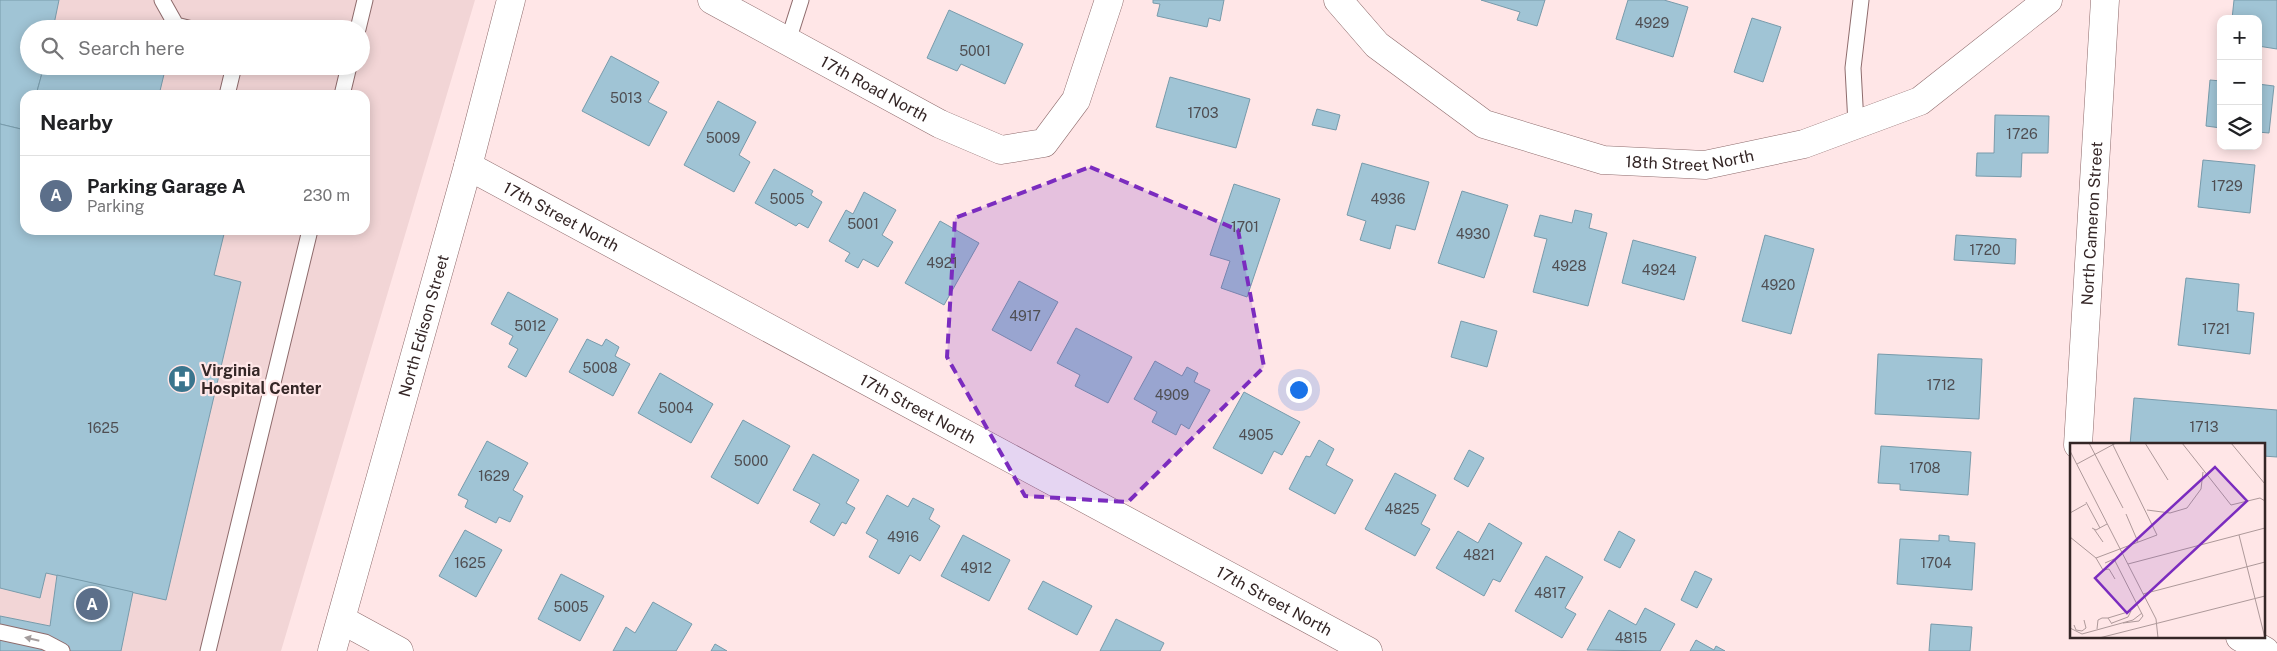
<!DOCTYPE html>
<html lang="en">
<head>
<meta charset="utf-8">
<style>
  :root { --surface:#fff; --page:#f6f6f6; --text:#202124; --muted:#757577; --line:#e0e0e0; --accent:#ea580c }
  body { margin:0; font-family:"Public Sans",sans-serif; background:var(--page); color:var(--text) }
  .controls { position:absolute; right:15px; top:15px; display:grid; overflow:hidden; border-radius:10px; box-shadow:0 2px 12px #0003 }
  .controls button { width:45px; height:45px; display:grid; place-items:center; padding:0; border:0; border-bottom:1px solid var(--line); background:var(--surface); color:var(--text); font:25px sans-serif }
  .you { position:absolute; left:1298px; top:389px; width:18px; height:18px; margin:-12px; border:4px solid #fff; border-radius:50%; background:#1a73e8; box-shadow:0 0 0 8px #1a73e833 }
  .badge { display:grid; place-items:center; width:32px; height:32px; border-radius:50%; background:var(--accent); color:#fff; font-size:16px; font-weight:700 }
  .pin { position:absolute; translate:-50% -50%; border:2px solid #fff; box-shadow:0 1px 5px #0006 }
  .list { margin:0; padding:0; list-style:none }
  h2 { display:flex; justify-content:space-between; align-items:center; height:65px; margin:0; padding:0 20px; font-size:21px }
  h2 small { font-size:16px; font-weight:400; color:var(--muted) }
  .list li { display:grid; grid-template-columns:32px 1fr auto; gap:15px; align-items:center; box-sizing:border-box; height:80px; padding:0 20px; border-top:1px solid var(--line) }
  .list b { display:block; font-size:19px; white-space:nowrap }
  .list p { margin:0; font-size:16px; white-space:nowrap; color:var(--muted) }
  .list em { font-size:16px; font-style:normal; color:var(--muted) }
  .icon { flex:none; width:28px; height:28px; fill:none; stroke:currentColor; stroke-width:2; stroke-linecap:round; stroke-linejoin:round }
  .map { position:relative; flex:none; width:2277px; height:651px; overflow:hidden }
  .search { position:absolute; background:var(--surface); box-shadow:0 2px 12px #0003; left:20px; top:20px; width:350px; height:55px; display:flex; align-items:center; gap:12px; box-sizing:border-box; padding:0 18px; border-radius:28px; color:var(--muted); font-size:19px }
  .panel { position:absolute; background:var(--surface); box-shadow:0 2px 12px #0003; left:20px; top:90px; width:350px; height:145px; border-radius:15px }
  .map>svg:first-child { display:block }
  .built { fill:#f2d5d6; fill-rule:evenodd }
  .building { fill:#a0c4d5; stroke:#789bab }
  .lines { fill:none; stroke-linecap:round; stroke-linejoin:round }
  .lane-casing { stroke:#8e6b6c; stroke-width:17 }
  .street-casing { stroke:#8e6b6c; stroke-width:29 }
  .lane { stroke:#fff; stroke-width:15 }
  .street { stroke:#fff; stroke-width:28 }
  .oneway { fill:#a49d9d }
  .marked { fill:#7b2cbf; fill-opacity:0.2; stroke:#7b2cbf; stroke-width:4; stroke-dasharray:10 6; stroke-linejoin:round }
  .labels { text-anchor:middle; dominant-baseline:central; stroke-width:4.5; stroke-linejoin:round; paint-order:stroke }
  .number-label { font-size:14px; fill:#4f4e52 }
  .street-label { font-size:16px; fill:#342626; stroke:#ffe6e7 }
  .poi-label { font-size:16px; font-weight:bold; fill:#342626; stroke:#ffe6e7; text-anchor:start }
  .inset-road { fill:none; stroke:#ae999a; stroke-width:1 }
  .view { fill:#7b2cbf; fill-opacity:0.15; stroke:#7b2cbf; stroke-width:2.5 }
  .inset-edge { fill:none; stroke:#342626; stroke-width:2.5 }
</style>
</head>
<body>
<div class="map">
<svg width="2277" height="651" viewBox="0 0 2277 651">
  <rect width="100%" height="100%" fill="#ffe6e7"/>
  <path class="built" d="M0,0H475L281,651H0ZM29,29H361V66H29ZM25,95H365V230H25Z"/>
  <g class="building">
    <polygon points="0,0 59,0 53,29 29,29 29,66 44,66 36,95 25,95 25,130 0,124"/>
    <polygon points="1153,0 1224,0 1220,21 1209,18 1207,27 1157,16 1160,4 1153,3"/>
    <polygon points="1481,0 1545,0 1537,26 1517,20 1520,12"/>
    <polygon points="1628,0 1664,0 1688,7 1673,57 1616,39"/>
    <polygon points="2234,0 2277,0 2277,49 2258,46 2258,19 2232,19"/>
    <polygon points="949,10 1023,44 1005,84 961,64 957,71 927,58"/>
    <polygon points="1752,18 1781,27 1763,82 1734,72"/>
    <polygon points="611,56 659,82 648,102 667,112 649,146 582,111"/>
    <polygon points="44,66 166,66 159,95 36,95"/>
    <polygon points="1170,77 1250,99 1236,148 1156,127"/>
    <polygon points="2210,80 2221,81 2221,128 2206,126"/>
    <polygon points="2258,84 2274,86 2269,133 2258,132"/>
    <polygon points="718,101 756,122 739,155 750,162 734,192 684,165"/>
    <polygon points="1317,109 1340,115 1336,130 1312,125"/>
    <polygon points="1995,115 2049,116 2048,153 2022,153 2021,177 1976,176 1977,153 1994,153"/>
    <polygon points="0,124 25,130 25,230 225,230 214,275 241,282 166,600 46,573 40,598 0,588"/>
    <polygon points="2203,160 2255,165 2250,213 2198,207"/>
    <polygon points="1362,163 1429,182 1415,230 1396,225 1390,249 1360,240 1366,221 1347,215"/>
    <polygon points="774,169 813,191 811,195 822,202 808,228 799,223 796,226 755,203"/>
    <polygon points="1234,184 1280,199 1247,297 1221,288 1230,261 1210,255"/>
    <polygon points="1462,191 1508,205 1484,278 1438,263"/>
    <polygon points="864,192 896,210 882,235 893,242 878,267 863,259 858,268 845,261 850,253 829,241 846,210 853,214"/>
    <polygon points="1575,210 1592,214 1589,228 1607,233 1588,306 1533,292 1547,239 1534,236 1540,215 1572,223"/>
    <polygon points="940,221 979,243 944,305 905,283"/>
    <polygon points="1765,235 1814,249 1791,334 1742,321"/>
    <polygon points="1956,235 2016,239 2015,264 1954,260"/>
    <polygon points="1633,240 1696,257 1684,300 1622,283"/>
    <polygon points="2186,278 2239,284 2237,311 2254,313 2250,354 2178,345"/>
    <polygon points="1019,281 1058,302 1031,351 992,330"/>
    <polygon points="508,292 558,319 526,377 508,367 518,349 509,344 513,336 491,324"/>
    <polygon points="1461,321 1497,331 1487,367 1451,357"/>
    <polygon points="1076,328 1132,357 1108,403 1075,386 1080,375 1057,363"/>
    <polygon points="587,339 602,346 606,339 619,347 615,356 630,364 613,396 569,372"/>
    <polygon points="1878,354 1982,359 1979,419 1875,414"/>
    <polygon points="1155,361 1182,376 1187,367 1198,373 1194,382 1210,390 1189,429 1181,424 1176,435 1152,422 1157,412 1134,399"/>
    <polygon points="660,373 713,404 691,443 638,413"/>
    <polygon points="1244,392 1300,422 1282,455 1274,451 1262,474 1213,448"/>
    <polygon points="2134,398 2277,410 2277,457 2263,456 2263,445 2130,445"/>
    <polygon points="743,420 790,446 758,504 711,477"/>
    <polygon points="1319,440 1334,449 1326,465 1353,480 1335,514 1289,489 1306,456 1310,457"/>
    <polygon points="487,441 528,463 513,490 523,496 510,522 499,517 496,523 465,507 468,500 458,495"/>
    <polygon points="1881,446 1971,452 1968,495 1900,490 1900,484 1878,483"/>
    <polygon points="1469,450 1484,458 1468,487 1454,479"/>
    <polygon points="813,454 859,480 846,503 855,508 846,524 842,522 834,536 810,522 820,504 793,490"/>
    <polygon points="1395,473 1436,495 1421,524 1430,529 1415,556 1365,529"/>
    <polygon points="887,495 908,507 913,498 934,509 929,519 940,526 920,561 910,555 899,574 869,557 878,540 866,533"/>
    <polygon points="1489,523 1522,543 1500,582 1493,579 1484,596 1436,568 1458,531 1478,543"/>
    <polygon points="465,530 502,550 476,597 439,576"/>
    <polygon points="1619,531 1635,540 1620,568 1604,560"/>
    <polygon points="963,535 1010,560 989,601 941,576"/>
    <polygon points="1939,535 1949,536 1949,541 1975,543 1972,590 1897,584 1900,539 1939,541"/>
    <polygon points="1546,556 1583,577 1565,608 1576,614 1562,638 1515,611"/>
    <polygon points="1695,571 1712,579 1697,608 1681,600"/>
    <polygon points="561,574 604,596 580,641 538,619"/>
    <polygon points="57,575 133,592 121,651 0,651 0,616 50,626"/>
    <polygon points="1043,581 1092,606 1077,635 1028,609"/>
    <polygon points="653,602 692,624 676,651 613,651 626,627 635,633"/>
    <polygon points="1645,608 1675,624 1660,651 1587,650 1609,610 1636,625"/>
    <polygon points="1116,619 1164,643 1160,651 1100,651"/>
    <polygon points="1931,624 1972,627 1970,651 1929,651"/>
    <polygon points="1696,640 1714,650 1716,646 1725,651 1690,651"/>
    <polygon points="715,644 727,651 711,651"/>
  </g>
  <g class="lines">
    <defs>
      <g id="lane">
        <polyline points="162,0 176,25 192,29"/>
        <polyline points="358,29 365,0"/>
        <polyline points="788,41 801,0"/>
        <polyline points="227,95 234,66"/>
        <polyline points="342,95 349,66"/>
        <polyline points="1856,124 1853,68 1861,0"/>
        <polyline points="0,632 45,642 62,651"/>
        <polyline points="208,651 310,230"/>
      </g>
      <g id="street">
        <path id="s1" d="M712,0L940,124L1001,150L1044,143L1076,100L1109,0"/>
        <path id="s2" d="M1338,0L1377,45L1484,124L1603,160L1705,165L1804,144L1920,101L2048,0"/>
        <path id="s3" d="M468,166L1368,651"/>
        <path id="s4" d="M2078,445L2105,0"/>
        <polyline points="342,620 399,651"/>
        <polyline points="2240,637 2265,651"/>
        <path id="s5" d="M332,651L468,166L511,0"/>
      </g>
    </defs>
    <use href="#lane" class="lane-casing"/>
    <use href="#street" class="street-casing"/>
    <use href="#lane" class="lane"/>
    <use href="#street" class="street"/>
  </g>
  <defs><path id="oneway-solid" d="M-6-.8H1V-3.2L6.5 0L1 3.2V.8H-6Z" transform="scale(1.25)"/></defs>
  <use class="oneway" href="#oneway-solid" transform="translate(32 639) rotate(-167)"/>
  <path class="marked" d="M1090,167L1238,230L1264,367L1128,502L1025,496L947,357L955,218Z"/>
  <defs>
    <symbol id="hospital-disc" viewBox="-11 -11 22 22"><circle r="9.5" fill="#3a758d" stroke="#ffe6e7"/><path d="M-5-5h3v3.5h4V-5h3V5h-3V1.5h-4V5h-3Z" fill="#fff"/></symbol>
  </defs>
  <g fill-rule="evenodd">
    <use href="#hospital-disc" x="166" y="363" width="32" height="32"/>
  </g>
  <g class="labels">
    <g class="number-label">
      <text x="1652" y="23">4929</text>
      <text x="975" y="51">5001</text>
      <text x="626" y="98">5013</text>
      <text x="1203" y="113">1703</text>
      <text x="2022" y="134">1726</text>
      <text x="723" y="138">5009</text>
      <text x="2227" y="186">1729</text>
      <text x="787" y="199">5005</text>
      <text x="1388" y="199">4936</text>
      <text x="863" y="224">5001</text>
      <text x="1245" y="227">1701</text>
      <text x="1473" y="234">4930</text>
      <text x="1985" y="250">1720</text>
      <text x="942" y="263">4921</text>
      <text x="1569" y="266">4928</text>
      <text x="1659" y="270">4924</text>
      <text x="1778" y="285">4920</text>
      <text x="1025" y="316">4917</text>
      <text x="530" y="326">5012</text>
      <text x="2216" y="329">1721</text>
      <text x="600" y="368">5008</text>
      <text x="1941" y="385">1712</text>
      <text x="1172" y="395">4909</text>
      <text x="676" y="408">5004</text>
      <text x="2204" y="427">1713</text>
      <text x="103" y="428">1625</text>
      <text x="1256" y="435">4905</text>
      <text x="751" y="461">5000</text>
      <text x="1925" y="468">1708</text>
      <text x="494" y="476">1629</text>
      <text x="1402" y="509">4825</text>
      <text x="903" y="537">4916</text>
      <text x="1479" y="555">4821</text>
      <text x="470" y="563">1625</text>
      <text x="1936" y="563">1704</text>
      <text x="976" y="568">4912</text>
      <text x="1550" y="593">4817</text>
      <text x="571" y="607">5005</text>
      <text x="1631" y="638">4815</text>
    </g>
    <g class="street-label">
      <text stroke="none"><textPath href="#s1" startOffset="185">17th Road North</textPath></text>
      <text stroke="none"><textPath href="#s2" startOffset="404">18th Street North</textPath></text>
      <text stroke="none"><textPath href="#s3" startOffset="106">17th Street North</textPath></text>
      <text stroke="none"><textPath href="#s4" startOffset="222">North Cameron Street</textPath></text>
      <text stroke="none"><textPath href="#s5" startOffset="338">North Edison Street</textPath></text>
      <text stroke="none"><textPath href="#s3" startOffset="511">17th Street North</textPath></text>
      <text stroke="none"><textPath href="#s3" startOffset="916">17th Street North</textPath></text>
    </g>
    <g class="poi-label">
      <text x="201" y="370">Virginia<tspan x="201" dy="18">Hospital Center</tspan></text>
    </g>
  </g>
  <g transform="translate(2070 443)">
    <rect width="195" height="195" fill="#ffe6e7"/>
    <path class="inset-road" d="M19,0L53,65M75,0L98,37M112,0L161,62L190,55L195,58M161,0L195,41M0,8L86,176L88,195M7,21L46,0M16,59L30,85M77,67L100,70L117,65L131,46L133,29M0,70L16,61M56,71L68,99M22,85L26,87L37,81M24,86L33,99M169,92L195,195M0,94L26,115L33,127L39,126L45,136M26,115L87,92L42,0M35,120L44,116L73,173L69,178L53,180M58,121L195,85M73,151L195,119M38,175L61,168L58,174L42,180M4,182L6,187L12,188L16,185L14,177M0,185L12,191L63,177L72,170M27,186L28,177L32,175H38L42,181M29,195L195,153"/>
    <path class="view" d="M145,24L177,58L57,170L25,135Z"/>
    <rect width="195" height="195" class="inset-edge"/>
  </g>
</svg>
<div class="controls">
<button>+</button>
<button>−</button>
<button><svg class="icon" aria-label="layers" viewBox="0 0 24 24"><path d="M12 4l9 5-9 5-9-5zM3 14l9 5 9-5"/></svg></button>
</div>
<div class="you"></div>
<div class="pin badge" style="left:92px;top:604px;background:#5c6f8a">A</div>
<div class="search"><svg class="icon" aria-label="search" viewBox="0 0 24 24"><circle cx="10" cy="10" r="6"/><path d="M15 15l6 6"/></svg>Search here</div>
<section class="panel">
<h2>Nearby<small></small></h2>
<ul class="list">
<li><span class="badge" style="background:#5c6f8a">A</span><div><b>Parking Garage A</b><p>Parking</p></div><em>230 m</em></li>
</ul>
</section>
</div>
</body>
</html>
